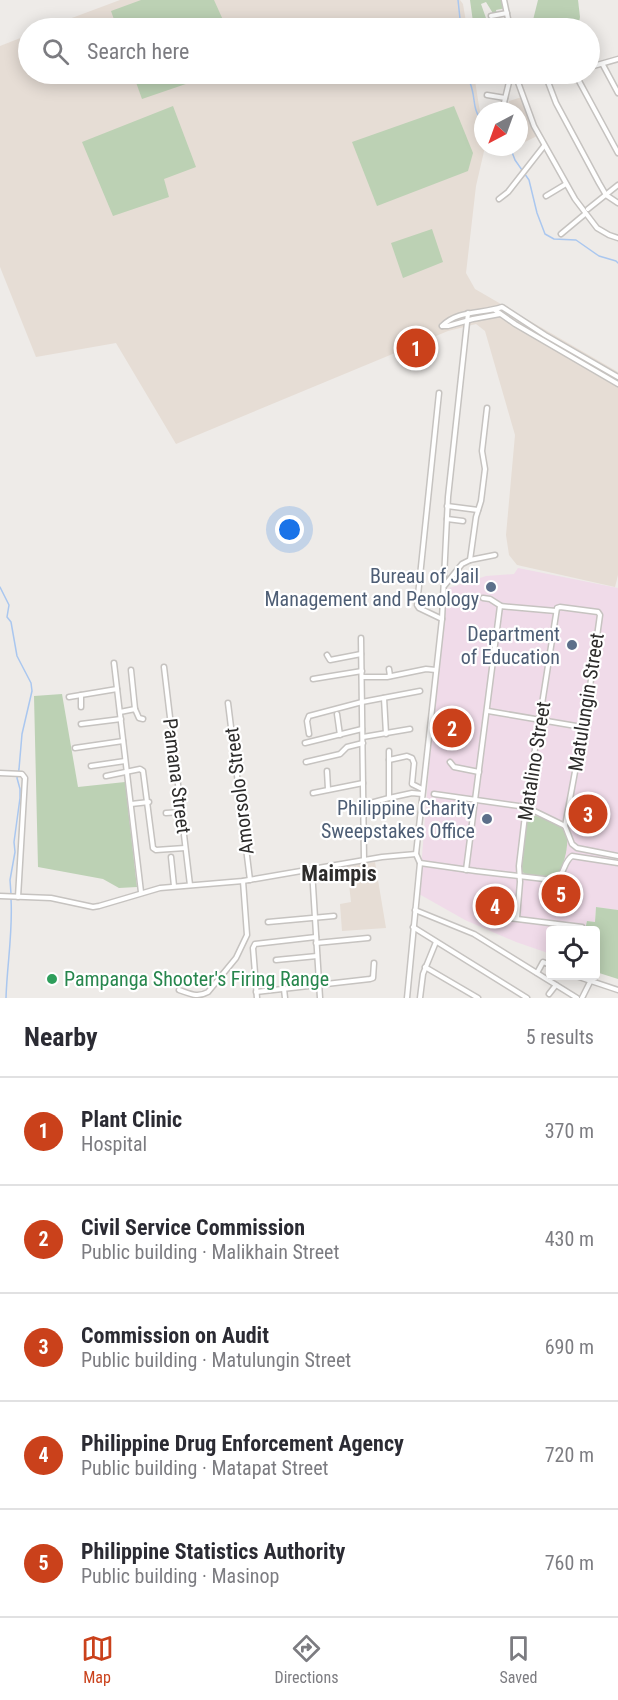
<!DOCTYPE html>
<html lang="en">
<head>
<meta charset="utf-8">
<style>
  :root { --surface:#fff; --page:#f2f2f3; --text:#2b2b33; --muted:#7c7c81; --line:#e1e1e2; --accent:#ca411b }
  body { margin:0; font-family:"Roboto Condensed",sans-serif; background:var(--page); color:var(--text) }
  .controls { position:absolute; right:18px; bottom:18px; display:grid; overflow:hidden; border-radius:6px; box-shadow:0 3px 15px #0003 }
  .controls button { width:54px; height:54px; display:grid; place-items:center; padding:0; border:0; border-bottom:2px solid var(--line); background:var(--surface); color:var(--text); font:30px sans-serif }
  .compass { position:absolute; left:474px; top:102px; width:54px; height:54px; border-radius:50%; background:var(--surface); box-shadow:0 3px 15px #0003; rotate:221deg }
  .you { position:absolute; left:290px; top:530px; width:21px; height:21px; margin:-15px; border:4px solid #fff; border-radius:50%; background:#1a73e8; box-shadow:0 0 0 9px #1a73e833 }
  .badge { display:grid; place-items:center; width:39px; height:39px; border-radius:50%; background:var(--accent); color:#fff; font-size:20px; font-weight:700 }
  .pin { position:absolute; translate:-50% -50%; border:3px solid #fff; box-shadow:0 2px 6px #0006 }
  .list { margin:0; padding:0; list-style:none }
  h2 { display:flex; justify-content:space-between; align-items:center; height:78px; margin:0; padding:0 24px; font-size:26px }
  h2 small { font-size:20px; font-weight:400; color:var(--muted) }
  .list li { display:grid; grid-template-columns:39px 1fr auto; gap:18px; align-items:center; box-sizing:border-box; height:108px; padding:0 24px; border-top:2px solid var(--line) }
  .list b { display:block; font-size:22px; white-space:nowrap }
  .list p { margin:0; font-size:20px; white-space:nowrap; color:var(--muted) }
  .list em { font-size:20px; font-style:normal; color:var(--muted) }
  .icon { flex:none; width:33px; height:33px; fill:none; stroke:currentColor; stroke-width:2; stroke-linecap:round; stroke-linejoin:round }
  .map { position:relative; flex:none; width:618px; height:998px; overflow:hidden }
  .search { position:absolute; background:var(--surface); box-shadow:0 3px 15px #0003; left:18px; right:18px; top:18px; height:66px; display:flex; align-items:center; gap:15px; box-sizing:border-box; padding:0 21px; border-radius:33px; color:var(--muted); font-size:22px }
  .sheet { height:618px; background:var(--surface) }
  nav { display:flex; justify-content:space-around; align-items:center; box-sizing:border-box; height:84px; border-top:2px solid var(--line); background:var(--surface); font-size:16px; color:var(--muted) }
  nav a { display:grid; justify-items:center; gap:3px }
  nav .on { color:var(--accent) }
  .map>svg:first-child { display:block }
  .commercial { fill:#f0dbe9 }
  .built { fill:#e6ddd5 }
  .green { fill:#bcd1b4 }
  .lines { fill:none; stroke-linecap:round; stroke-linejoin:round }
  .stream { stroke:#aac7ef; stroke-width:1.5 }
  .minor-casing { stroke:#c6c3c0; stroke-width:7 }
  .minor { stroke:#fff; stroke-width:4 }
  .service-dot { fill:#5c6f8a; stroke:#fff; stroke-width:2 }
  .leisure-dot { fill:#2e9e5b; stroke:#fff; stroke-width:2 }
  .labels { text-anchor:middle; dominant-baseline:central; stroke-width:4.5; stroke-linejoin:round; paint-order:stroke }
  .service-label { font-size:20px; fill:#4e5e75; stroke:#fff; text-anchor:end }
  .street-label { font-size:20px; fill:#2d2c2b; stroke:#fff }
  .leisure-label { font-size:20px; fill:#27864d; stroke:#fff; text-anchor:start }
  .quarter-label { font-size:22px; font-weight:bold; fill:#2d2c2b; stroke:#fff }
</style>
</head>
<body>
<div class="map">
<svg width="618" height="998" viewBox="0 0 618 998">
  <rect width="100%" height="100%" fill="#eeebe8"/>
  <polygon class="commercial" points="518,568 618,588 618,910 596,907 595,922 587,921 585,930 550,930 550,956 545,952 516,942 465,920 419,894 443,590 486,576 514,574"/>
  <g class="built">
    <polygon points="120,0 460,0 463,4 467,28 45,28"/>
    <polygon points="28,35 28,74 474,74 483,132 483,147 485,147 476,186 466,273 475,289 618,372 618,575 615,587 517,565 509,555 506,535 515,435 485,331 476,324 448,331 176,444 116,343 36,357 0,267 0,46"/>
    <polygon points="522,97 529,119 537,136 519,145 519,111 507,111 509,101"/>
    <polygon points="375,862 386,928 342,931 340,904 351,902 347,866"/>
  </g>
  <g class="green">
    <polygon points="141,0 214,0 223,20 229,28 117,28 111,11"/>
    <polygon points="470,0 504,0 506,8 496,10 497,15 494,15 486,2 481,4 487,21 473,22"/>
    <polygon points="538,0 578,0 580,17 578,28 531,28"/>
    <polygon points="133,74 215,74 142,99"/>
    <polygon points="173,106 196,167 164,179 169,197 113,216 82,142"/>
    <polygon points="454,106 473,153 468,171 377,206 352,142"/>
    <polygon points="432,229 443,262 403,278 391,243"/>
    <polygon points="62,694 78,787 125,782 137,887 119,888 103,879 38,867 34,696"/>
    <path d="M532,815C541,817 558,821 564,827C572,837 564,870 555,877L525,874L520,870L527,822L528,817Z"/>
    <polygon points="596,907 618,910 618,979 596,972 596,930 585,930 587,921 595,922"/>
  </g>
  <g class="lines">
    <g class="stream">
      <polyline points="458,0 461,28"/>
      <path d="M467,74C468,79 471,84 472,89C476,105 472,107 483,123"/>
      <polyline points="510,147 515,160 529,180 537,213 545,234 554,239 576,240 599,256 616,261 618,263"/>
      <polyline points="0,587 9,605 7,617 11,622 17,656 31,683 32,691 22,734 19,769 17,778 20,789 20,798 14,842 15,852 10,880 11,894"/>
      <path d="M6,998C7,964 13,933 11,899"/>
    </g>
    <defs>
      <g id="minor">
        <polyline points="504,0 510,28"/>
        <polyline points="491,16 507,13"/>
        <polyline points="492,23 508,21"/>
        <polyline points="523,28 524,26"/>
        <polyline points="603,65 618,93"/>
        <polyline points="590,67 618,59"/>
        <polyline points="515,74 534,126 575,199 597,228 609,235 618,238"/>
        <polyline points="545,74 556,103 599,183 606,195 618,203"/>
        <polyline points="577,74 579,81 618,153"/>
        <polyline points="526,77 548,74"/>
        <polyline points="487,95 505,98"/>
        <polyline points="502,111 511,74"/>
        <polyline points="546,196 566,184"/>
        <polyline points="499,199 508,192 544,146"/>
        <polyline points="588,209 618,185"/>
        <polyline points="561,234 585,214"/>
        <polyline points="495,310 515,324 618,384"/>
        <path d="M442,326C458,310 481,314 502,307L545,335L618,377"/>
        <polyline points="443,326 448,326 473,319 500,314"/>
        <polyline points="439,393 417,605 419,608 442,619"/>
        <polyline points="447,506 478,510"/>
        <polyline points="447,519 463,521"/>
        <polyline points="470,560 495,555"/>
        <polyline points="445,585 462,564 470,560 476,517 481,501 485,469 482,451 487,408"/>
        <polyline points="418,595 425,599 443,603"/>
        <polyline points="483,598 490,599 501,606"/>
        <polyline points="361,638 364,860"/>
        <polyline points="327,655 330,660 361,654"/>
        <polyline points="114,663 141,892"/>
        <polyline points="164,667 190,885"/>
        <polyline points="389,669 390,676"/>
        <polyline points="131,670 135,709"/>
        <polyline points="362,677 387,677 426,669 436,670"/>
        <polyline points="313,679 362,671"/>
        <polyline points="81,695 81,707"/>
        <polyline points="69,697 117,689"/>
        <polyline points="384,698 386,734"/>
        <polyline points="228,703 250,880"/>
        <polyline points="488,711 582,727"/>
        <polyline points="120,712 135,709 139,718 143,719"/>
        <polyline points="337,714 340,735"/>
        <polyline points="81,724 121,719"/>
        <polyline points="309,734 307,721 309,716 362,702 420,691"/>
        <polyline points="363,737 410,729"/>
        <polyline points="305,743 362,729"/>
        <polyline points="75,748 123,741"/>
        <polyline points="389,760 407,756 412,758 414,763 412,784 422,789"/>
        <polyline points="306,762 340,754 347,747 363,743"/>
        <polyline points="450,762 454,767 479,772"/>
        <polyline points="91,766 125,761"/>
        <polyline points="327,771 328,789"/>
        <polyline points="0,773 22,774 25,778 18,897"/>
        <polyline points="106,776 140,769 143,771 153,848 156,850 185,848"/>
        <polyline points="313,793 363,783"/>
        <polyline points="434,794 526,807 565,826"/>
        <polyline points="389,798 412,793 422,794"/>
        <polyline points="131,804 149,802"/>
        <polyline points="363,805 389,798 389,751"/>
        <polyline points="166,813 181,812"/>
        <polyline points="565,826 572,844 577,848 618,856"/>
        <polyline points="171,857 174,886"/>
        <path d="M420,863L476,871L553,880C566,876 562,863 572,856L618,863"/>
        <polyline points="312,870 320,998"/>
        <polyline points="466,870 500,606 556,611"/>
        <polyline points="0,896 51,898 93,907 99,906 160,888 243,881 382,857 416,854"/>
        <polyline points="415,910 474,934 577,998"/>
        <polyline points="509,918 582,927"/>
        <polyline points="517,918 520,882 519,866 526,807 557,608 560,607 598,612 600,615 588,701 565,826"/>
        <polyline points="268,922 334,916"/>
        <polyline points="413,927 527,998"/>
        <polyline points="316,943 368,938"/>
        <polyline points="276,960 317,956"/>
        <polyline points="425,967 478,998"/>
        <polyline points="537,973 543,962 550,965"/>
        <polyline points="573,975 618,990"/>
        <polyline points="284,989 285,998"/>
        <path d="M179,990C191,994 197,998 208,992L236,958L247,935L243,881"/>
        <polyline points="256,992 370,979 373,978 374,963"/>
        <polyline points="549,994 556,985"/>
        <polyline points="257,998 253,948 255,944 316,937"/>
        <polyline points="407,998 420,863 416,854 442,619 448,497 468,313"/>
        <polyline points="420,998 423,974 436,942"/>
        <polyline points="582,998 590,982"/>
      </g>
    </defs>
    <use href="#minor" class="minor-casing"/>
    <use href="#minor" class="minor"/>
  </g>
  <g class="service-dot">
    <circle cx="491" cy="587" r="6"/>
    <circle cx="572" cy="645" r="6"/>
    <circle cx="487" cy="819" r="6"/>
  </g>
  <circle class="leisure-dot" cx="52" cy="979" r="6"/>
  <g class="labels">
    <g class="service-label">
      <text x="479" y="576">Bureau of Jail<tspan x="479" dy="23">Management and Penology</tspan></text>
      <text x="560" y="634">Department<tspan x="560" dy="23">of Education</tspan></text>
      <text x="475" y="808">Philippine Charity<tspan x="475" dy="23">Sweepstakes Office</tspan></text>
    </g>
    <g class="street-label">
      <text transform="translate(586 702) rotate(-81)">Matulungin Street</text>
      <text transform="translate(534 761) rotate(-81)">Matalino Street</text>
      <text transform="translate(177 776) rotate(83)">Pamana Street</text>
      <text transform="translate(239 791) rotate(-97)">Amorsolo Street</text>
    </g>
    <g class="leisure-label">
      <text x="64" y="979">Pampanga Shooter's Firing Range</text>
    </g>
    <g class="quarter-label">
      <text x="339" y="873">Maimpis</text>
    </g>
  </g>
</svg>
<div class="controls">
<button><svg class="icon" aria-label="locate" viewBox="0 0 24 24"><circle cx="12" cy="12" r="6"/><path d="M12 2v4M12 18v4M2 12h4M18 12h4"/></svg></button>
</div>
<svg class="compass" viewBox="-18 -18 36 36"><path d="M0-13l5 13h-10z" fill="#e53935"/><path d="M0 13l5-13h-10z" fill="#7c7c81"/></svg>
<div class="you"></div>
<div class="pin badge" style="left:416px;top:348px">1</div>
<div class="pin badge" style="left:452px;top:728px">2</div>
<div class="pin badge" style="left:588px;top:814px">3</div>
<div class="pin badge" style="left:495px;top:906px">4</div>
<div class="pin badge" style="left:561px;top:894px">5</div>
<div class="search"><svg class="icon" aria-label="search" viewBox="0 0 24 24"><circle cx="10" cy="10" r="6"/><path d="M15 15l6 6"/></svg>Search here</div>
</div>
<section class="sheet">
<h2>Nearby<small>5 results</small></h2>
<ul class="list">
<li><span class="badge">1</span><div><b>Plant Clinic</b><p>Hospital</p></div><em>370 m</em></li>
<li><span class="badge">2</span><div><b>Civil Service Commission</b><p>Public building · Malikhain Street</p></div><em>430 m</em></li>
<li><span class="badge">3</span><div><b>Commission on Audit</b><p>Public building · Matulungin Street</p></div><em>690 m</em></li>
<li><span class="badge">4</span><div><b>Philippine Drug Enforcement Agency</b><p>Public building · Matapat Street</p></div><em>720 m</em></li>
<li><span class="badge">5</span><div><b>Philippine Statistics Authority</b><p>Public building · Masinop</p></div><em>760 m</em></li>
</ul>
</section>
<nav>
<a class="on"><svg class="icon" aria-label="map" viewBox="0 0 24 24"><path d="M3 6l6-2 6 2 6-2v14l-6 2-6-2-6 2zM9 4v14M15 6v14"/></svg>Map</a>
<a><svg class="icon" aria-label="directions" viewBox="0 0 24 24"><path d="M12 3l9 9-9 9-9-9zM9 14v-3h6M13 9l2 2-2 2"/></svg>Directions</a>
<a><svg class="icon" aria-label="saved" viewBox="0 0 24 24"><path d="M7 4h10v16l-5-4-5 4z"/></svg>Saved</a>
</nav>
</body>
</html>
